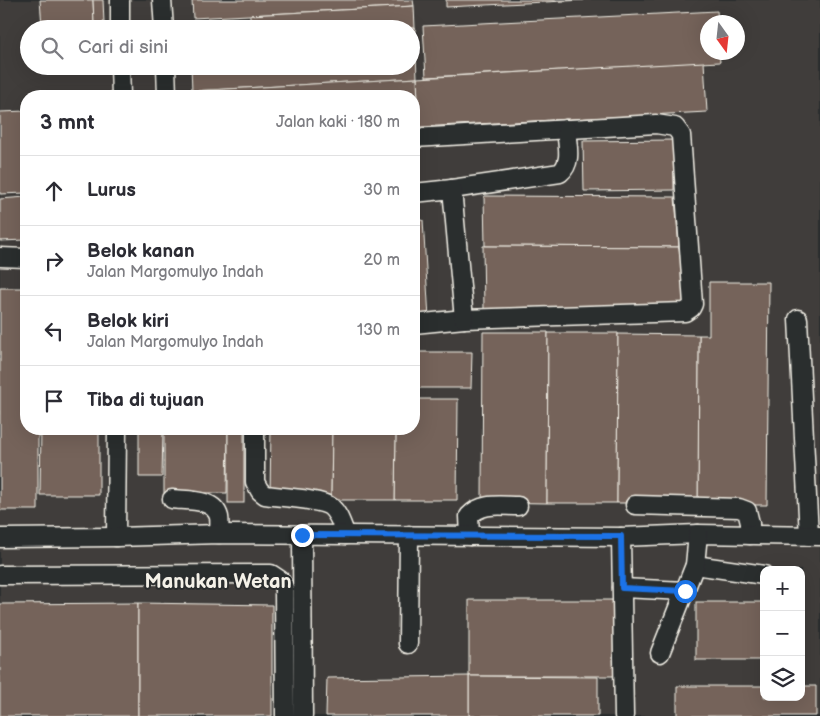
<!DOCTYPE html>
<html lang="id">
<head>
<meta charset="utf-8">
<style>
  :root { --surface:#fff; --page:#f2f2f3; --text:#2b2b33; --muted:#7c7c81; --line:#e1e1e2 }
  body { margin:0; font-family:"Balsamiq Sans",sans-serif; background:var(--page); color:var(--text) }
  .controls { position:absolute; right:15px; bottom:15px; display:grid; overflow:hidden; border-radius:10px; box-shadow:0 5px 20px #0002 }
  .controls button { width:45px; height:45px; display:grid; place-items:center; padding:0; border:0; border-bottom:1px solid var(--line); background:var(--surface); color:var(--text); font:25px sans-serif }
  .compass { position:absolute; left:700px; top:15px; width:45px; height:45px; border-radius:50%; background:var(--surface); box-shadow:0 5px 20px #0002; rotate:165deg }
  .stop { position:absolute; width:15px; height:15px; margin:-11px; border:4px solid #1a73e8; border-radius:50%; background:#fff }
  .stop.end { background:#1a73e8; border-color:#fff; box-shadow:0 1px 5px #0008 }
  .list { margin:0; padding:0; list-style:none }
  h2 { display:flex; justify-content:space-between; align-items:center; height:65px; margin:0; padding:0 20px; font-size:21px }
  h2 small { font-size:16px; font-weight:400; color:var(--muted) }
  .list li { display:grid; grid-template-columns:32px 1fr auto; gap:15px; align-items:center; box-sizing:border-box; height:70px; padding:0 20px; border-top:1px solid var(--line) }
  .list b { display:block; font-size:19px; white-space:nowrap }
  .list p { margin:0; font-size:16px; white-space:nowrap; color:var(--muted) }
  .list em { font-size:16px; font-style:normal; color:var(--muted) }
  .icon { flex:none; width:28px; height:28px; fill:none; stroke:currentColor; stroke-width:2; stroke-linecap:round; stroke-linejoin:round }
  .map { position:relative; flex:none; width:820px; height:716px; overflow:hidden }
  .search { position:absolute; background:var(--surface); box-shadow:0 5px 20px #0002; left:20px; top:20px; width:400px; height:55px; display:flex; align-items:center; gap:12px; box-sizing:border-box; padding:0 18px; border-radius:28px; color:var(--muted); font-size:19px }
  .panel { position:absolute; background:var(--surface); box-shadow:0 5px 20px #0002; left:20px; top:90px; width:400px; height:345px; border-radius:20px }
  .map>svg:first-child { display:block }
  .built { fill:#403e3b; fill-rule:evenodd }
  .building { fill:#74645a; stroke:#f4f1e8 }
  .lines { fill:none; stroke-linecap:round; stroke-linejoin:round }
  .minor-casing { stroke:#f4f1e8; stroke-width:21 }
  .minor { stroke:#2a2d2e; stroke-width:18 }
  .route { stroke:#1a73e8; stroke-width:6 }
  .labels { text-anchor:middle; dominant-baseline:central; stroke-width:4; stroke-linejoin:round; paint-order:stroke }
  .quarter-label { font-size:20px; font-weight:bold; fill:#f4f1e8; stroke:#2a2d2e }
</style>
</head>
<body>
<div class="map">
<svg width="820" height="716" viewBox="0 0 820 716">
  <rect width="100%" height="100%" fill="#2a2d2e"/>
  <filter id="ink" filterUnits="userSpaceOnUse"><feTurbulence type="fractalNoise" baseFrequency=".02" numOctaves="2"/><feDisplacementMap in="SourceGraphic" scale="10" xChannelSelector="R" yChannelSelector="G"/><feConvolveMatrix kernelMatrix="1 2 1 2 8 2 1 2 1" color-interpolation-filters="sRGB"/></filter>
  <g filter="url(#ink)">
    <path class="built" d="M0,0H820V716H0ZM708,22H738V52H708ZM29,29H411V66H29ZM26,96H414V429H26ZM764,570H801V697H764Z"/>
    <g class="building">
      <polygon points="40,0 93,0 94,23 42,26"/>
      <polygon points="93,0 103,0 104,23 94,23"/>
      <polygon points="192,0 413,0 414,6 193,18"/>
      <polygon points="446,0 584,0 446,7"/>
      <polygon points="414,6 415,28 250,29 250,15"/>
      <polygon points="717,11 718,22 708,22 708,52 719,52 720,62 426,77 423,26"/>
      <polygon points="415,28 417,78 192,91 191,66 411,66 411,29 392,29"/>
      <polygon points="704,62 707,112 419,127 417,78"/>
      <polygon points="417,78 419,127 414,127 414,96 192,96 192,91"/>
      <polygon points="26,111 26,193 0,194 0,112"/>
      <polygon points="674,140 674,190 584,191 583,141"/>
      <polygon points="484,196 675,197 679,247 485,246"/>
      <polygon points="26,197 26,240 0,241 0,199"/>
      <polygon points="423,220 429,318 414,319 414,221"/>
      <polygon points="483,246 679,247 686,307 484,309"/>
      <polygon points="709,282 769,282 767,505 708,505 698,503 699,335 709,335"/>
      <polygon points="0,288 26,288 26,429 38,429 38,510 0,510"/>
      <polygon points="483,332 548,332 547,503 482,502"/>
      <polygon points="548,333 618,333 617,503 547,503"/>
      <polygon points="618,334 699,335 698,503 617,503"/>
      <polygon points="414,352 472,352 471,388 414,388"/>
      <polygon points="414,399 458,399 457,500 395,500 396,429 414,429"/>
      <polygon points="41,429 99,429 99,495 40,495"/>
      <polygon points="139,429 163,429 162,477 139,477"/>
      <polygon points="164,429 228,429 227,493 164,493"/>
      <rect x="228" y="429" width="16" height="74"/>
      <polygon points="271,429 332,429 331,496 270,496"/>
      <polygon points="332,429 396,429 395,500 331,500"/>
      <rect x="469" y="600" width="150" height="76"/>
      <rect x="696" y="602" width="68" height="58"/>
      <polygon points="138,603 138,716 0,716 0,604"/>
      <polygon points="138,603 272,605 272,716 138,716"/>
      <polygon points="469,676 598,677 598,716 469,716"/>
      <polygon points="469,676 469,716 326,716 327,678"/>
      <polygon points="677,686 764,686 764,697 801,697 801,686 816,686 816,716 677,716"/>
    </g>
    <g class="lines">
      <defs>
        <g id="minor">
          <polyline points="120,0 120,29"/>
          <polyline points="162,0 164,29"/>
          <polyline points="120,66 121,96"/>
          <polyline points="166,66 167,96"/>
          <polyline points="414,138 656,124 675,127 681,135 693,304 691,308 685,312 464,319 414,324"/>
          <path d="M452,189L560,173C573,162 567,145 566,129"/>
          <polyline points="414,193 452,189 464,319"/>
          <polyline points="0,257 26,258"/>
          <polyline points="798,319 809,536"/>
          <path d="M255,429V482L260,491L265,495C279,497 322,499 331,507C339,514 342,526 346,535"/>
          <path d="M172,499C188,501 214,498 219,517C220,522 219,528 219,534"/>
          <polyline points="635,505 739,508 747,511 750,523 750,535"/>
          <polyline points="302,535 303,716"/>
          <path d="M470,536L469,516C482,502 500,506 518,506"/>
          <polyline points="116,537 117,429"/>
          <polyline points="621,537 624,716"/>
          <polyline points="0,538 116,537 219,534 621,537 698,534 820,536"/>
          <polyline points="695,565 764,575"/>
          <polyline points="0,575 271,574 280,580 284,588 285,716"/>
          <polyline points="622,588 685,591"/>
          <polyline points="408,644 409,535"/>
          <polyline points="660,653 695,565 698,534"/>
        </g>
      </defs>
      <use href="#minor" class="minor-casing"/>
      <use href="#minor" class="minor"/>
    </g>
  </g>
  <g class="lines" filter="url(#ink)">
    <polyline class="route" points="302,535 621,536 622,588 685,591"/>
  </g>
  <g class="labels">
    <g class="quarter-label">
      <text x="218" y="582">Manukan Wetan</text>
    </g>
  </g>
</svg>
<div class="controls">
<button>+</button>
<button>−</button>
<button><svg class="icon" aria-label="layers" viewBox="0 0 24 24"><path d="M12 4l9 5-9 5-9-5zM3 14l9 5 9-5"/></svg></button>
</div>
<svg class="compass" viewBox="-18 -18 36 36"><path d="M0-13l5 13h-10z" fill="#e53935"/><path d="M0 13l5-13h-10z" fill="#7c7c81"/></svg>
<div class="stop" style="left:685px;top:591px"></div>
<div class="stop end" style="left:302px;top:535px"></div>
<div class="search"><svg class="icon" aria-label="search" viewBox="0 0 24 24"><circle cx="10" cy="10" r="6"/><path d="M15 15l6 6"/></svg>Cari di sini</div>
<section class="panel">
<h2>3 mnt<small>Jalan kaki · 180 m</small></h2>
<ul class="list">
<li><svg class="icon" aria-label="ahead" viewBox="0 0 24 24"><path d="M12 20V5M6 11l6-6 6 6"/></svg><div><b>Lurus</b></div><em>30 m</em></li>
<li><svg class="icon" aria-label="right" viewBox="0 0 24 24"><path d="M7 20v-9h11M14 6l5 5-5 5"/></svg><div><b>Belok kanan</b><p>Jalan Margomulyo Indah</p></div><em>20 m</em></li>
<li><svg class="icon" aria-label="left" viewBox="0 0 24 24"><path d="M17 20v-9H6M10 6l-5 5 5 5"/></svg><div><b>Belok kiri</b><p>Jalan Margomulyo Indah</p></div><em>130 m</em></li>
<li><svg class="icon" aria-label="arrive" viewBox="0 0 24 24"><path d="M6 21V4h12l-3 4 3 4H6"/></svg><div><b>Tiba di tujuan</b></div></li>
</ul>
</section>
</div>
</body>
</html>
